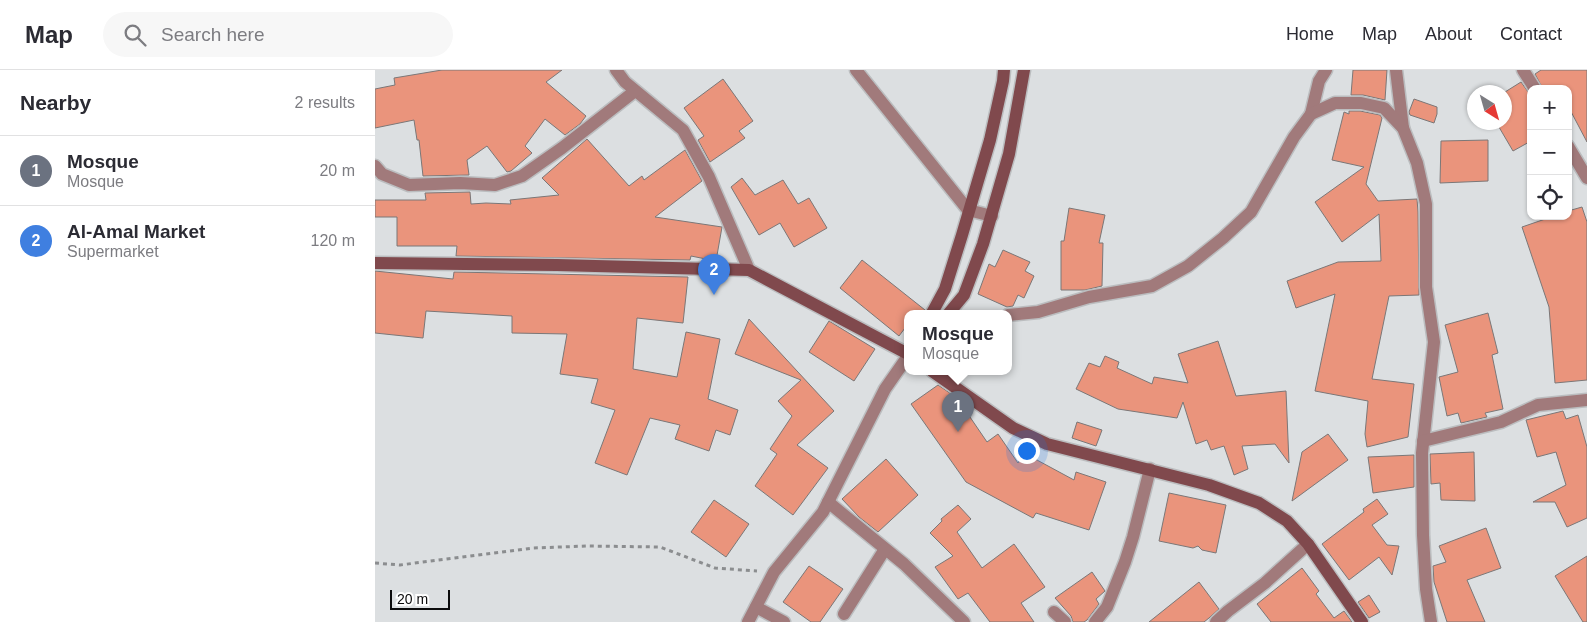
<!DOCTYPE html>
<html lang="en">
<head>
<meta charset="utf-8">
<style>
  :root { --surface:#fff; --page:#f7f7f7; --text:#2b2b33; --muted:#7c7c81; --line:#e1e1e2; --accent:#ea580c }
  body { margin:0; font-family:Arial,sans-serif; background:var(--page); color:var(--text) }
  .controls { position:absolute; right:15px; top:15px; display:grid; overflow:hidden; border-radius:10px; box-shadow:0 1px 4px #0004 }
  .controls button { width:45px; height:45px; display:grid; place-items:center; padding:0; border:0; border-bottom:1px solid var(--line); background:var(--surface); color:var(--text); font:25px sans-serif }
  .compass { position:absolute; left:1092px; top:15px; width:45px; height:45px; border-radius:50%; background:var(--surface); box-shadow:0 1px 4px #0004; rotate:143deg }
  .scale { position:absolute; left:15px; bottom:12px; width:60px; box-sizing:border-box; padding-left:5px; border:2px solid #0b0b0c; border-top:0; font-size:14px; line-height:18px; white-space:nowrap; color:#0b0b0c; -webkit-text-stroke:4px #fff; paint-order:stroke }
  .you { position:absolute; left:651px; top:380px; width:18px; height:18px; margin:-12px; border:4px solid #fff; border-radius:50%; background:#1a73e8; box-shadow:0 0 0 8px #1a73e833 }
  .badge { display:grid; place-items:center; width:32px; height:32px; border-radius:50%; background:var(--accent); color:#fff; font-size:16px; font-weight:700 }
  .pin { position:absolute; translate:-50% -41px; filter:drop-shadow(0 1px 2px #0008) }
  .pin::after { content:''; position:absolute; top:26px; width:18px; height:15px; background:inherit; clip-path:polygon(0 0,100% 0,50% 100%) }
  .popup { position:absolute; left:529px; top:240px; width:108px; height:65px; box-sizing:border-box; display:grid; place-content:center; border-radius:10px; background:var(--surface); filter:drop-shadow(0 1px 4px #0005); font-size:16px; white-space:nowrap; color:var(--muted) }
  .popup b { font-size:19px; color:var(--text) }
  .popup::after { content:''; position:absolute; left:50%; top:100%; margin-left:-10px; border:10px solid transparent; border-top-color:var(--surface) }
  .list { margin:0; padding:0; list-style:none }
  h2 { display:flex; justify-content:space-between; align-items:center; height:65px; margin:0; padding:0 20px; font-size:21px }
  h2 small { font-size:16px; font-weight:400; color:var(--muted) }
  .list li { display:grid; grid-template-columns:32px 1fr auto; gap:15px; align-items:center; box-sizing:border-box; height:70px; padding:0 20px; border-top:1px solid var(--line) }
  .list b { display:block; font-size:19px; white-space:nowrap }
  .list p { margin:0; font-size:16px; white-space:nowrap; color:var(--muted) }
  .list em { font-size:16px; font-style:normal; color:var(--muted) }
  .icon { flex:none; width:28px; height:28px; fill:none; stroke:currentColor; stroke-width:2; stroke-linecap:round; stroke-linejoin:round }
  .map { position:relative; flex:none; width:1212px; height:552px; overflow:hidden }
  header { display:flex; align-items:center; gap:30px; box-sizing:border-box; height:70px; padding:0 25px; background:var(--surface); border-bottom:1px solid var(--line) }
  header strong { font-size:24px }
  nav { display:flex; gap:28px; margin-inline-start:auto; font-size:18px }
  .search { width:350px; height:45px; background:var(--page); display:flex; align-items:center; gap:12px; box-sizing:border-box; padding:0 18px; border-radius:28px; color:var(--muted); font-size:19px }
  main { display:flex }
  aside { flex:1; background:var(--surface) }
  .map>svg:first-child { display:block }
  .building { fill:#ea947c; stroke:#7b7777 }
  .lines { fill:none; stroke-linecap:round; stroke-linejoin:round }
  .street-casing { stroke:#bbbdbf; stroke-width:15 }
  .secondary-casing { stroke:#bbbdbf; stroke-width:15 }
  .path { stroke:#8b8d8f; stroke-width:3; stroke-dasharray:4 4; stroke-linecap:butt }
  .street { stroke:#a17a7b; stroke-width:12 }
  .secondary { stroke:#80494d; stroke-width:12 }
</style>
</head>
<body>
<header>
<strong>Map</strong>
<div class="search"><svg class="icon" aria-label="search" viewBox="0 0 24 24"><circle cx="10" cy="10" r="6"/><path d="M15 15l6 6"/></svg>Search here</div>
<nav><a>Home</a><a>Map</a><a>About</a><a>Contact</a></nav>
</header>
<main>
<aside>
<h2>Nearby<small>2 results</small></h2>
<ul class="list">
<li><span class="badge" style="background:#6b7280">1</span><div><b>Mosque</b><p>Mosque</p></div><em>20 m</em></li>
<li><span class="badge" style="background:#3f7fe0">2</span><div><b>Al-Amal Market</b><p>Supermarket</p></div><em>120 m</em></li>
</ul>
</aside>
<div class="map">
<svg width="1212" height="552" viewBox="0 0 1212 552">
  <rect width="100%" height="100%" fill="#dcdfe1"/>
  <g class="building">
    <polygon points="67,0 187,0 171,12 211,46 205,54 190,65 170,49 150,76 157,83 136,101 132,102 112,76 92,90 94,105 48,106 44,70 42,70 39,50 0,58 0,19 20,15 19,8"/>
    <polygon points="978,0 1012,0 1010,30 988,25 976,25"/>
    <polygon points="1166,0 1212,0 1212,72 1193,36 1193,19 1168,19 1160,4"/>
    <polygon points="348,9 378,51 364,61 370,68 335,92 323,70 329,66 309,38"/>
    <polygon points="1146,12 1156,26 1156,71 1138,81 1121,52 1130,52 1130,22"/>
    <polygon points="1039,29 1062,37 1062,44 1059,53 1035,45 1034,42"/>
    <polygon points="974,41 985,41 1005,45 1007,48 991,114 1003,131 1042,129 1043,142 1044,225 1014,226 997,309 1039,314 1033,367 992,377 990,364 993,331 940,321 960,224 921,238 912,211 963,192 1006,191 1004,144 967,172 940,132 989,97 957,90 969,42 974,44"/>
    <polygon points="212,69 254,116 267,106 269,110 310,80 327,111 280,147 347,157 341,191 316,186 315,190 81,186 82,176 22,176 22,147 0,147 0,130 51,130 50,123 95,122 96,134 111,133 136,134 135,130 184,125 167,108"/>
    <polygon points="1113,70 1113,111 1065,113 1066,71"/>
    <polygon points="367,108 380,125 408,110 423,134 434,128 452,158 419,177 405,153 384,165 356,117"/>
    <polygon points="1207,137 1212,152 1212,310 1180,313 1174,237 1147,157 1179,146 1193,146 1193,141"/>
    <polygon points="694,138 730,145 724,173 728,173 727,216 710,220 686,220 686,171 689,171"/>
    <polygon points="628,180 655,192 650,201 659,206 649,228 643,225 638,236 632,237 603,224 614,194 620,197"/>
    <polygon points="487,190 550,240 549,243 533,243 533,254 524,266 465,218"/>
    <polygon points="0,201 78,209 79,202 313,207 308,253 262,248 258,299 302,307 311,262 345,269 333,329 363,340 355,365 341,360 334,381 300,369 305,355 275,348 252,405 220,393 240,340 216,333 223,309 185,304 192,264 137,263 137,246 51,241 48,268 0,263"/>
    <polygon points="1113,243 1123,283 1117,285 1128,339 1110,343 1112,347 1086,353 1083,343 1072,346 1064,307 1083,302 1070,255"/>
    <polygon points="374,249 459,341 422,375 453,398 418,445 380,416 402,384 395,379 417,346 403,331 426,310 360,284"/>
    <polygon points="454,251 500,279 479,311 434,282"/>
    <polygon points="843,271 861,326 911,321 914,393 900,374 867,376 873,399 859,405 849,376 836,380 832,370 821,374 808,332 802,348 743,339 701,319 714,293 725,297 730,286 744,292 742,298 777,314 779,307 813,313 803,284"/>
    <polygon points="563,315 582,328 612,372 623,364 643,393 649,383 699,410 701,402 731,412 714,460 661,443 658,448 591,412 536,334"/>
    <polygon points="1188,341 1191,349 1203,345 1212,377 1212,448 1192,457 1180,432 1158,432 1191,415 1181,382 1162,387 1151,350"/>
    <polygon points="702,352 727,360 721,376 697,368"/>
    <polygon points="953,364 973,390 917,431 927,382"/>
    <polygon points="1099,382 1100,431 1066,430 1065,413 1056,414 1055,384"/>
    <polygon points="1039,385 1039,417 998,423 993,387"/>
    <polygon points="511,389 543,425 503,462 484,447 467,429"/>
    <polygon points="794,423 851,435 841,483 827,480 823,476 818,478 784,471"/>
    <polygon points="1002,429 1013,444 997,455 1012,475 1024,476 1017,505 1004,487 974,510 947,474 989,442 988,439"/>
    <polygon points="339,430 374,454 351,487 316,462"/>
    <polygon points="583,435 596,449 582,462 607,498 639,474 670,517 646,533 659,552 615,552 593,523 583,529 560,497 578,486 555,463 567,451 566,449"/>
    <polygon points="1111,458 1126,498 1092,510 1110,552 1072,552 1059,512 1058,496 1071,492 1064,476"/>
    <polygon points="1212,486 1212,552 1208,552 1180,506"/>
    <polygon points="434,496 468,519 445,552 436,552 408,532"/>
    <polygon points="927,498 944,521 941,524 959,548 969,541 977,552 896,552 882,534"/>
    <polygon points="717,502 730,521 721,529 724,534 712,550 709,552 698,552 696,546 680,528"/>
    <polygon points="824,512 844,539 834,548 829,552 774,552"/>
    <polygon points="994,525 1005,542 994,548 983,532"/>
  </g>
  <g class="lines">
    <defs>
      <g id="street">
        <polyline points="241,0 250,12 308,60 334,107 374,200"/>
        <polyline points="481,0 593,140 617,146"/>
        <polyline points="1021,0 1028,58"/>
        <polyline points="1148,0 1160,19"/>
        <polyline points="936,44 944,11 951,0"/>
        <polyline points="1193,76 1212,108"/>
        <polyline points="0,96 7,104 34,115 85,113 120,115 147,106 187,78 260,21"/>
        <polyline points="633,245 663,242 714,227 777,216 813,196 848,168 876,142 919,67 936,44 960,33 986,33 1009,38 1028,58 1042,93 1051,134 1051,217 1059,272 1047,383 1048,465 1051,519 1056,552"/>
        <polyline points="1048,371 1126,352 1163,335 1212,330"/>
        <polyline points="453,432 529,494 589,552"/>
        <polyline points="381,537 409,552"/>
        <polyline points="679,542 690,552"/>
        <polyline points="469,544 510,479"/>
        <polyline points="373,552 399,502 448,442 510,319 533,286"/>
        <polyline points="720,552 732,537 750,492 758,467 775,399"/>
        <polyline points="841,552 853,541 890,513 933,474"/>
      </g>
      <g id="secondary">
        <polyline points="0,193 182,195 374,200 533,284"/>
        <polyline points="557,243 570,219 587,165 615,70 628,11 629,0"/>
        <polyline points="574,243 589,225 608,174 634,84 649,0"/>
        <polyline points="557,301 638,358 672,374 834,415 884,433 912,451 933,474 987,552"/>
      </g>
    </defs>
    <use href="#street" class="street-casing"/>
    <use href="#secondary" class="secondary-casing"/>
    <polyline class="path" points="0,493 25,495 158,478 212,476 285,477 340,498 382,501"/>
    <use href="#street" class="street"/>
    <use href="#secondary" class="secondary"/>
  </g>
</svg>
<div class="controls">
<button>+</button>
<button>−</button>
<button><svg class="icon" aria-label="locate" viewBox="0 0 24 24"><circle cx="12" cy="12" r="6"/><path d="M12 2v4M12 18v4M2 12h4M18 12h4"/></svg></button>
</div>
<svg class="compass" viewBox="-18 -18 36 36"><path d="M0-13l5 13h-10z" fill="#e53935"/><path d="M0 13l5-13h-10z" fill="#7c7c81"/></svg>
<div class="scale">20 m</div>
<div class="you"></div>
<div class="pin badge" style="left:583px;top:362px;background:#6b7280">1</div>
<div class="popup"><b>Mosque</b>Mosque</div>
<div class="pin badge" style="left:339px;top:225px;background:#3f7fe0">2</div>
</div>
</main>
</body>
</html>
